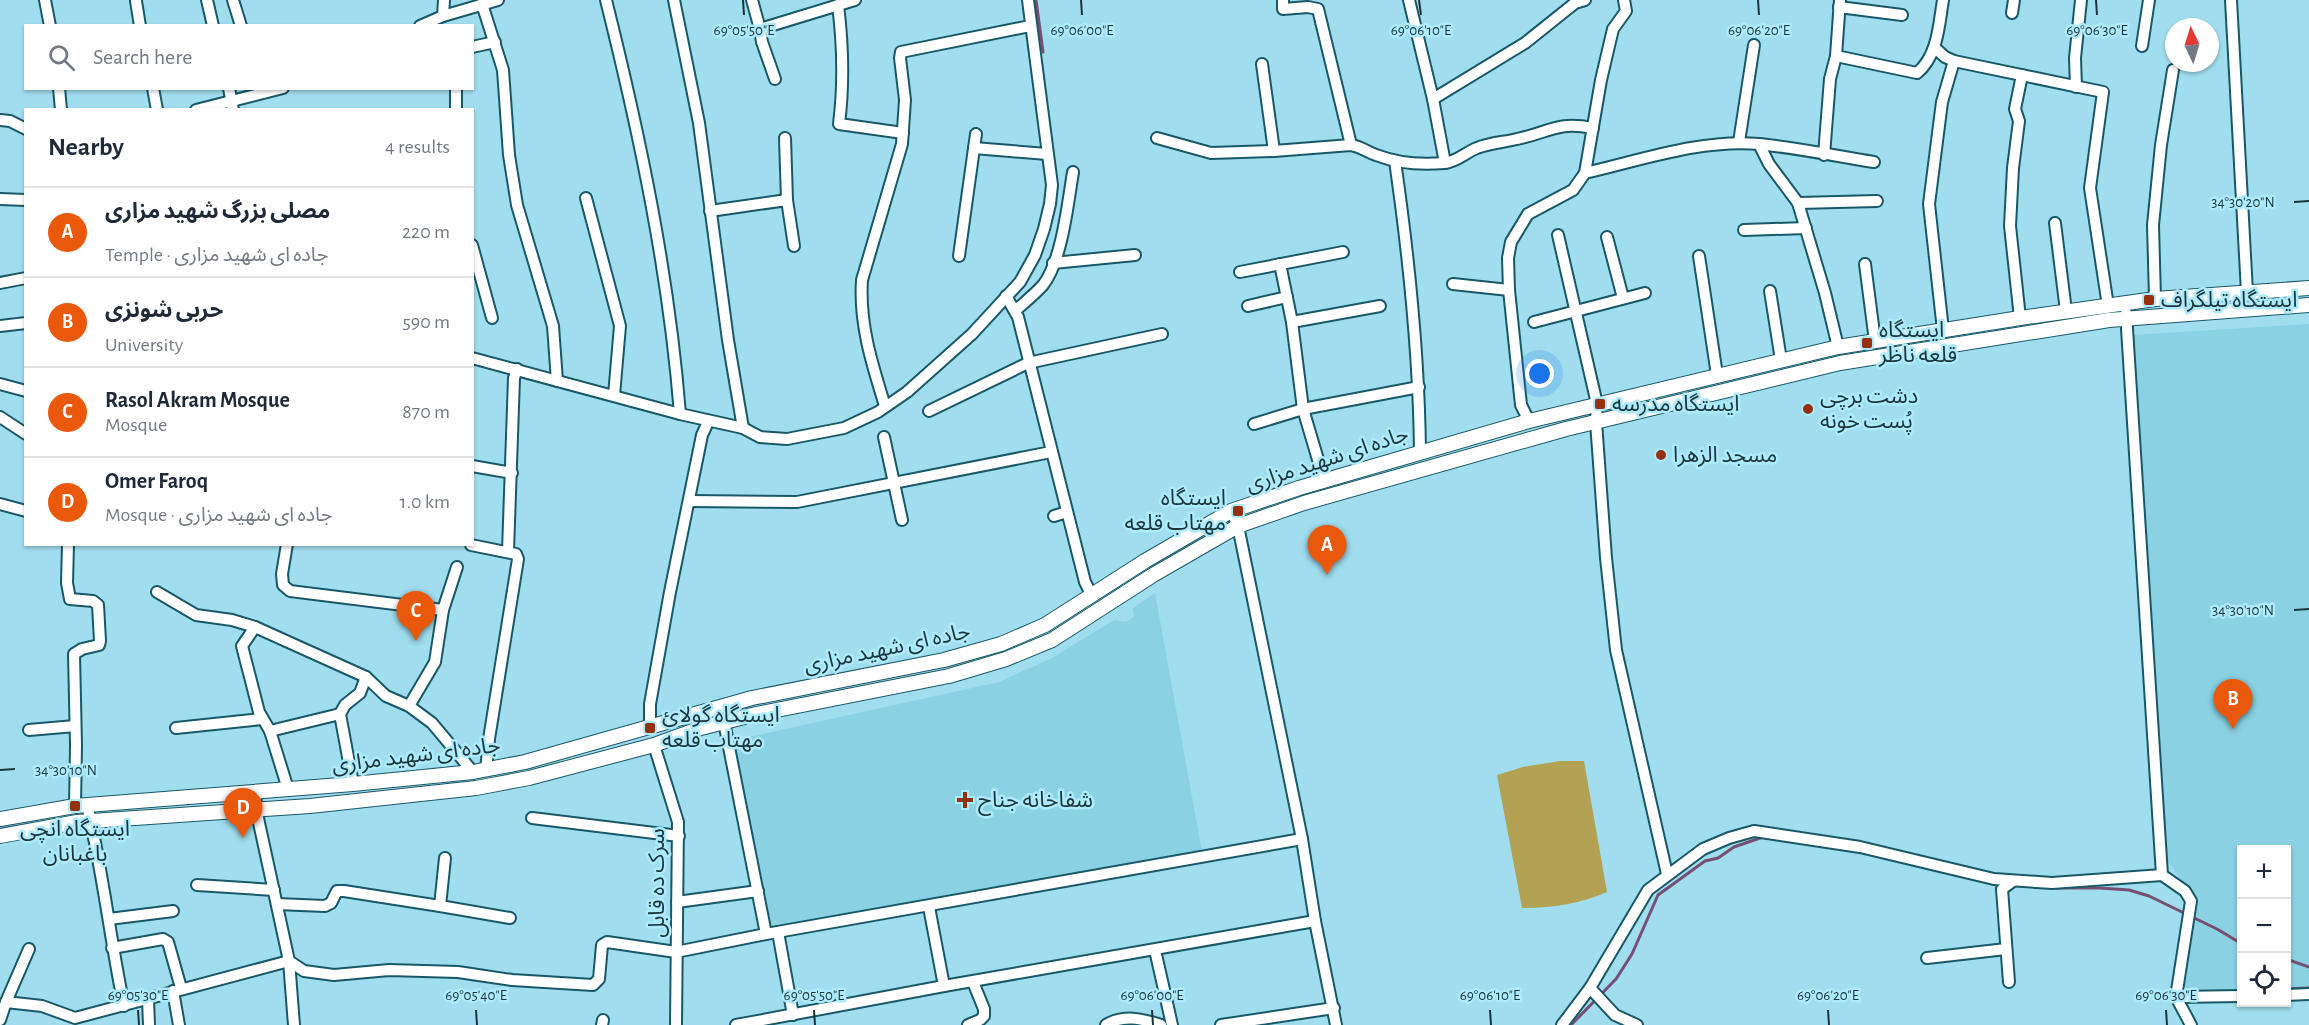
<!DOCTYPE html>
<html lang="en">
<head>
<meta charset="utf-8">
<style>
  :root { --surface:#fff; --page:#f6f6f7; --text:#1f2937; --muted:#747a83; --line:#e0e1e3; --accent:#ea580c }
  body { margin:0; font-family:"Alegreya Sans","Noto Sans Arabic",sans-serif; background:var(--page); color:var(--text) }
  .controls { position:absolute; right:18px; bottom:18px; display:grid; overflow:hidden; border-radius:0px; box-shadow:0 2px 4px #0004 }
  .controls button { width:54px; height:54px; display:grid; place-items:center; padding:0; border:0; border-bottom:2px solid var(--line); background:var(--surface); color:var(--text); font:30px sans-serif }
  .compass { position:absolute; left:2165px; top:18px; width:54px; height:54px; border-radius:50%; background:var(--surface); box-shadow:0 2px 4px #0004; rotate:356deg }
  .you { position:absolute; left:1540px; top:374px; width:21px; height:21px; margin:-15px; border:4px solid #fff; border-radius:50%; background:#1a73e8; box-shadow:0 0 0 9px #1a73e833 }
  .badge { display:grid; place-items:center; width:39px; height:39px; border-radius:50%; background:var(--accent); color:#fff; font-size:20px; font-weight:700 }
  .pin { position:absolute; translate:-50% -50px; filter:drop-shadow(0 2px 3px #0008) }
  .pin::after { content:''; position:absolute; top:32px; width:21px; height:18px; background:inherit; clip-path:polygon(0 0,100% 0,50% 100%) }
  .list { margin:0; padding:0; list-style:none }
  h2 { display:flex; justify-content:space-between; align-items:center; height:78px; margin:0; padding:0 24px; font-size:26px }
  h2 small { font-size:20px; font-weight:400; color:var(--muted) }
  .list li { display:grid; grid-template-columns:39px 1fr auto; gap:18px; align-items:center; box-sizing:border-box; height:90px; padding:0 24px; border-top:2px solid var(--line) }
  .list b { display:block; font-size:22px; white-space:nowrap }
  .list p { margin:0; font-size:20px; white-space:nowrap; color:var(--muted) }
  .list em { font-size:20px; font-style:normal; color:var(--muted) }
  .icon { flex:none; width:33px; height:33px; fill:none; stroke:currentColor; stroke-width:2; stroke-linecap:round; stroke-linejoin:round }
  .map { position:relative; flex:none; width:2309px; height:1025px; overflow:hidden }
  .search { position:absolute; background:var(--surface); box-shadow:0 2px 4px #0004; left:24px; top:24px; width:450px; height:66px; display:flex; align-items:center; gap:15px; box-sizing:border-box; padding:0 21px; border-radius:0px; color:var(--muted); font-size:22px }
  .panel { position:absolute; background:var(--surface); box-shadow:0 2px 4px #0004; left:24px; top:108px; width:450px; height:438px; border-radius:0px }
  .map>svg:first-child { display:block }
  .built { fill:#8ad1e4 }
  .green { fill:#b3a253 }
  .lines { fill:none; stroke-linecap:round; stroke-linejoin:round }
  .stream { stroke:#774f74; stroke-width:3 }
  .minor-casing { stroke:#185867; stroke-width:14 }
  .major-casing { stroke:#185867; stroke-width:16 }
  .minor { stroke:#fff; stroke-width:10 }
  .major { stroke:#fff; stroke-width:14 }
  .ticks { fill:none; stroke:#1b353b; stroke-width:2 }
  .poi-dot { fill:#97300e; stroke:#adebfc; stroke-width:2 }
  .labels { text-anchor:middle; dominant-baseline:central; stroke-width:5; stroke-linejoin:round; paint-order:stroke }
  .poi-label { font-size:22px; fill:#1b353b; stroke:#adebfc; text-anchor:start }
  .street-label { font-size:22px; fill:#1b353b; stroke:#adebfc }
  .ticks-label { font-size:15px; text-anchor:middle; fill:#1b353b; stroke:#adebfc; stroke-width:5; stroke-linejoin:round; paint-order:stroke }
</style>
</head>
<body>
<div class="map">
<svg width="2309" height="1025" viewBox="0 0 2309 1025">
  <rect width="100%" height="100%" fill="#a0deef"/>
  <g class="built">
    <polygon points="2309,324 2309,991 2287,992 2286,850 2242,850 2241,993 2181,995 2196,901 2165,857 2134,335"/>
    <polygon points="1155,593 1203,857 763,933 727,742 999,682 1052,658 1114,620 1126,622 1134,617 1133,608"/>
  </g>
  <path class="green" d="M1560,761H1584L1607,892C1579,904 1553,908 1522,908L1497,775L1523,767Z"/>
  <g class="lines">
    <g class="stream">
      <polyline points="1036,0 1043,52"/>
      <polyline points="2055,888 2100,888 2129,890 2149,896 2217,929 2242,944"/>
      <polyline points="2286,959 2309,967"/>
      <polyline points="2286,989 2309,988"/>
      <polyline points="2234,991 2242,991"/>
      <polyline points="1571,1025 1616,979 1632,954 1658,895 1705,861 1718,858 1734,847 1763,837"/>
    </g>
    <defs>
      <g id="minor">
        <polyline points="45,0 50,26"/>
        <polyline points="207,0 213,26"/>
        <polyline points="233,0 241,26"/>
        <path d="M606,0C640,136 669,274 680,414"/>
        <polyline points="674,0 699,123 728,340 743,428"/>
        <polyline points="752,0 760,29 762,42 775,79"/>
        <polyline points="1283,0 1283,9 1308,7 1318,9 1351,145"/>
        <polyline points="1409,0 1433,99 1525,43 1575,3 1585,0"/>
        <polyline points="2231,0 2247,292"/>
        <polyline points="136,1 140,26"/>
        <polyline points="482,4 503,70 509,155 517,205 553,326 557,381"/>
        <path d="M838,5C843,45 844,84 839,124L903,133"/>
        <polyline points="1839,7 1902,15"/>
        <polyline points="2012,13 2014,0"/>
        <polyline points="443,16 498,0"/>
        <polyline points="420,26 443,16 444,0"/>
        <polyline points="760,29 855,0"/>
        <polyline points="2142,46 2149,0"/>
        <polyline points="472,47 495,42"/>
        <polyline points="1935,48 1945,57 1954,61 2103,92 2090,188 2108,306"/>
        <path d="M1836,56L1917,73C1938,56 1939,24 1943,0"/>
        <polyline points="1262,64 1274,151"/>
        <polyline points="2076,87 2075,58 2081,0"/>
        <polyline points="59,88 61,110"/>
        <polyline points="153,88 157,110"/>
        <polyline points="229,88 233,110"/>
        <polyline points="1433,99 1445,163"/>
        <polyline points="196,110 283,88"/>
        <polyline points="456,110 456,88"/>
        <polyline points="0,120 10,121 26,129"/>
        <polyline points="785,138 787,200 794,246"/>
        <path d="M1157,138L1211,153L1274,151L1351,145C1362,147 1367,152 1376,155C1397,163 1422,165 1444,163C1457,162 1466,152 1477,148C1489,143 1505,142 1517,139C1551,132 1556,121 1593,128"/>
        <polyline points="1739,142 1754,45"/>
        <path d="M1759,144C1798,148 1836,156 1874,162"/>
        <polyline points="974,148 1047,154"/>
        <polyline points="1824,155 1830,79 1836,56 1840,0"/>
        <path d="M1395,161C1409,258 1419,354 1420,452"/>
        <path d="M1585,173C1642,160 1700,139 1759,144L1769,164L1798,203L1825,293L1838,347"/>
        <polyline points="586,198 620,326 614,395"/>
        <polyline points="0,199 26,200"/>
        <polyline points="1798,203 1877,201"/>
        <polyline points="710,211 787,200"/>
        <polyline points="2055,223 2066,311"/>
        <polyline points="1744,230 1806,228"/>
        <polyline points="1558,235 1597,404 1596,422 1606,558 1616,650 1667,874"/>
        <polyline points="1607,237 1623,298"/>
        <polyline points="472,245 492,318"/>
        <polyline points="959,256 976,134"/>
        <polyline points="1699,256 1717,375"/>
        <polyline points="1053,263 1135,255"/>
        <polyline points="1280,264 1292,322 1303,409 1324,480"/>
        <polyline points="1865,264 1875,341"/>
        <polyline points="1240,272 1343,252"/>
        <polyline points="0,283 26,278"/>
        <polyline points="1453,284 1509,290"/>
        <polyline points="1770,291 1781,360"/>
        <polyline points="1006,296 1018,317 1085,582 1091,594"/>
        <polyline points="2155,299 2153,225 2161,145 2173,70"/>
        <polyline points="1248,306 1287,297"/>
        <path d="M1016,310C1025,302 1035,294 1043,285C1062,261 1068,202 1073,172"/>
        <polyline points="2126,313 2162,875 2185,891 2191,901 2176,997 2191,1025"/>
        <polyline points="2020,318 2010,226 2013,168 2019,121 2015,109 2022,75"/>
        <polyline points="1292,322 1380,306"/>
        <polyline points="1534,322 1645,293"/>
        <polyline points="0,326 26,323"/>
        <polyline points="1943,330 1929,204 1942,102 1954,61"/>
        <polyline points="472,358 680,414 743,428 760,437 787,439 844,428 878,412 907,392 972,334 1020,282 1035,255 1044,229 1050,204 1052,185 1028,0"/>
        <polyline points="0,384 26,391"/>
        <path d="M885,406C872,364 859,324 862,280L902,144L905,100L900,58L901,52L1030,26"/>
        <polyline points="929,411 1028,363 1162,334"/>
        <polyline points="0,417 26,434"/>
        <polyline points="1529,421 1521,405 1509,290 1508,258 1511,242 1528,214 1573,190 1585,173 1601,80 1613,29 1626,11 1624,0"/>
        <polyline points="1254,424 1303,409 1419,387"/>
        <polyline points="884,437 902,520"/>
        <polyline points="472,466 512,473"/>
        <polyline points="689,501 797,502 1051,452"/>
        <polyline points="0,504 26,511"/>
        <polyline points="1231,511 1238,526 1302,839 1315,921 1336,1025"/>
        <polyline points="1054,516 1067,512"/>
        <polyline points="68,544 67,583 70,599 93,601 98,605 100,641 99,645 82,649 74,654 76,745 75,806"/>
        <polyline points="287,544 282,574 283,585 290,591 443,610"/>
        <polyline points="471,545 516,554 518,559 489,739 486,770"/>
        <polyline points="508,551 514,378 517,369"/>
        <polyline points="157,592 196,615 232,620 255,627 366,677 386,696 409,706 432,723 473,772"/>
        <polyline points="255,627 242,646 259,712 270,731 288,789"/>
        <polyline points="409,706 435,662 443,610 457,567"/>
        <polyline points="724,722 766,934"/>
        <polyline points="176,728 262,719"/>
        <polyline points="650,728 650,704 670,592 702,435 708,422"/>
        <polyline points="29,730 75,726"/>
        <polyline points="270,731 340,714"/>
        <polyline points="654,745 678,822 676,1025"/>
        <polyline points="353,784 340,714 345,705 360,693 366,677"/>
        <polyline points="255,792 256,809 289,961 294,1025"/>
        <path d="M87,805C103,872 110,939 124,1006"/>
        <polyline points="532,818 679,836"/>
        <polyline points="197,885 274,890"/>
        <polyline points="677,902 758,891"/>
        <polyline points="277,904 325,906 331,903 337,891 344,891 440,906 445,858"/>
        <polyline points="440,906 510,918"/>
        <polyline points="929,907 944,986"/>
        <polyline points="109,919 173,911"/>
        <polyline points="778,932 793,1015"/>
        <polyline points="112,948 163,939 168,942 181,988"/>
        <polyline points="1155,950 1172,1025"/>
        <polyline points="1927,958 2006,949"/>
        <polyline points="2009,982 2002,889 2013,881"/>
        <polyline points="1590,988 1615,1015 1637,1025"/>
        <polyline points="173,991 179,1025"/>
        <polyline points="2286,995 2309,994"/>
        <polyline points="2176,997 2242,996"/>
        <polyline points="148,999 149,1025"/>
        <polyline points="6,1002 42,1006 75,1018 289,961 304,971 334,975 389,970 458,972 512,980 593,985 599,979 602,945 607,942 676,952 766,934 1302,839"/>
        <polyline points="0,1020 6,1002 29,949"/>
        <polyline points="602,1025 603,1020"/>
        <polyline points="736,1025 944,986 1315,921"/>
        <polyline points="968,1025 980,1020 984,1016 984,1009 973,982"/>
        <path d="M1106,1025C1123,1014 1143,1019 1161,1025"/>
        <polyline points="1221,1025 1334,1008"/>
        <polyline points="1562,1025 1590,988 1648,890 1703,849 1729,838 1754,831 1860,847 1994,879 2052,883 2162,875"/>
      </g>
      <g id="major">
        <polyline points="0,819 75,806 353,784 473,772 525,762 752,698 944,660 1001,644 1045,625 1145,561 1231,511 1299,488 1529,421 1838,347 2020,318 2155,299 2309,288"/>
        <polyline points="0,836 77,822 310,806 476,788 529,778 654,745 701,728 756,714 949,676 1006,659 1052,640 1153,575 1238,526 1304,503 1566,429 1840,363 2109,320 2309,305"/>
      </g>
    </defs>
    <use href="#minor" class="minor-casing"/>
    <use href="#major" class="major-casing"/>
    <use href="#minor" class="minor"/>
    <use href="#major" class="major"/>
  </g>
  <path class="ticks" d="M743,0L744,15M1081,0L1082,15M1419,0L1421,15M1758,0L1759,15M2096,0L2097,15M2294,202L2309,201M2294,610L2309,609M0,770L15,769M138,1010L139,1025M476,1010L477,1025M814,1010L815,1025M1152,1010L1153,1025M1490,1010L1491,1025M1828,1010L1829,1025M2166,1010L2167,1025"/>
  <g class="poi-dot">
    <rect x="2143" y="294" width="12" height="12" rx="3"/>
    <rect x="1861" y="337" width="12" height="12" rx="3"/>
    <rect x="1594" y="398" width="12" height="12" rx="3"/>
    <circle cx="1808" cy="409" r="6"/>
    <circle cx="1661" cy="455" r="6"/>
    <rect x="1232" y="505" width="12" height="12" rx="3"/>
    <rect x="644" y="722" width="12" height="12" rx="3"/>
    <path d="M962 791h6v6h6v6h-6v6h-6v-6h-6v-6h6z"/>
    <rect x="69" y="800" width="12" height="12" rx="3"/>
  </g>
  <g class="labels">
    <g class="poi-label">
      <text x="2161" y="300">ایستگاه تیلگراف</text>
      <text x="1879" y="330">ایستگاه<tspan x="1879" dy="25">قلعه ناظر</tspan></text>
      <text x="1820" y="396">دشت برچی<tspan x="1820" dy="25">پُست خونه</tspan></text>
      <text x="1612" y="404">ایستگاه مدرسه</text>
      <text x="1673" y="455">مسجد الزهرا</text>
      <text x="1226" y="498" text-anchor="end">ایستگاه<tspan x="1226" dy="25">مهتاب قلعه</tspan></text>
      <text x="662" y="715">ایستگاه گولائ<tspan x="662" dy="25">مهتاب قلعه</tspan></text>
      <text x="978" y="800">شفاخانه جناح</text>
      <text x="75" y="829" text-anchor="middle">ایستگاه انچی<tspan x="75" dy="25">باغبانان</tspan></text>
    </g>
    <g class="street-label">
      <text transform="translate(1327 459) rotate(-18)">جاده ای شهید مزاری</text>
      <text transform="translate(887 648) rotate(-12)">جاده ای شهید مزاری</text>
      <text transform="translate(416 755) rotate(-7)">جاده ای شهید مزاری</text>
      <text transform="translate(657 883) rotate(-90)">سرک ده قابل</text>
    </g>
  </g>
  <g class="ticks-label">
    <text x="744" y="35">69°05'50"E</text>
    <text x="1082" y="35">69°06'00"E</text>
    <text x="1421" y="35">69°06'10"E</text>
    <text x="1759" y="35">69°06'20"E</text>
    <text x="2097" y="35">69°06'30"E</text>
    <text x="2243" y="207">34°30'20"N</text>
    <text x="2243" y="615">34°30'10"N</text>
    <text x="66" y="775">34°30'10"N</text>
    <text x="138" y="1000">69°05'30"E</text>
    <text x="476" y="1000">69°05'40"E</text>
    <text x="814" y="1000">69°05'50"E</text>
    <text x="1152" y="1000">69°06'00"E</text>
    <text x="1490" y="1000">69°06'10"E</text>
    <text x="1828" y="1000">69°06'20"E</text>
    <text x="2166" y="1000">69°06'30"E</text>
  </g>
</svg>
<div class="controls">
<button>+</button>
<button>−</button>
<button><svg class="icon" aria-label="locate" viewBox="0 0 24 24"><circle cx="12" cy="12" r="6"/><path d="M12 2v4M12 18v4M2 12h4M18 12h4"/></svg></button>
</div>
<svg class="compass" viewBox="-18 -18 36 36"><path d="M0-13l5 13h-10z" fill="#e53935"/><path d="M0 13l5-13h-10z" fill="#747a83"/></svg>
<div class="you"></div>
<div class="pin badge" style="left:1327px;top:575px">A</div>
<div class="pin badge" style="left:2233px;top:729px">B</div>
<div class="pin badge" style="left:416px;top:641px">C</div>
<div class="pin badge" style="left:243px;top:838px">D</div>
<div class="search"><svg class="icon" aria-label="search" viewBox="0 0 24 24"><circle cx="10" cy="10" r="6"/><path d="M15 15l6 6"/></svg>Search here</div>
<section class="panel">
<h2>Nearby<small>4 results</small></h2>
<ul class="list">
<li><span class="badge">A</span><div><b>مصلی بزرگ شهید مزاری</b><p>Temple · جاده ای شهید مزاری</p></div><em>220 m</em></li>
<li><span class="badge">B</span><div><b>حربی شونزی</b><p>University</p></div><em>590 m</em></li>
<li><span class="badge">C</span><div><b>Rasol Akram Mosque</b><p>Mosque</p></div><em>870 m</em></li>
<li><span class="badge">D</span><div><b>Omer Faroq</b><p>Mosque · جاده ای شهید مزاری</p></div><em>1.0 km</em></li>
</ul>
</section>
</div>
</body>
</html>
